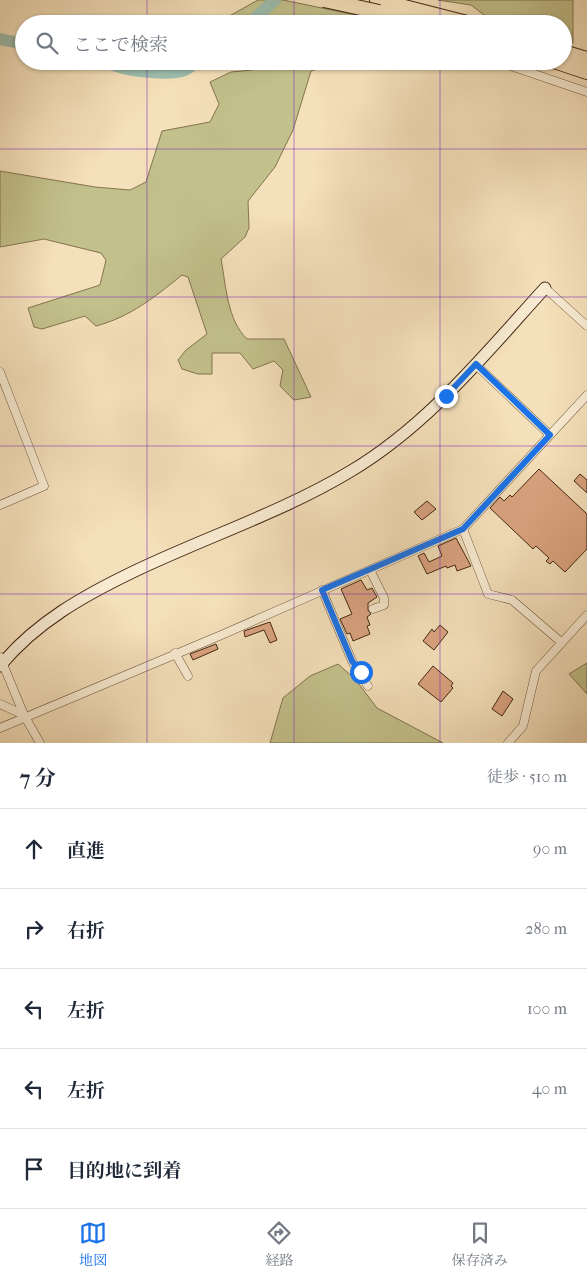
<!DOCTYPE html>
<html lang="ja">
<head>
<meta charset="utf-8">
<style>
  :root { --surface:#fff; --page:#f6f6f7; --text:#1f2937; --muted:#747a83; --line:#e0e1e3; --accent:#1a73e8 }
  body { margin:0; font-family:"IM FELL French Canon","Noto Serif JP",serif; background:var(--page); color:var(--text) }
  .stop { position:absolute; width:15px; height:15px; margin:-11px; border:4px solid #1a73e8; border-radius:50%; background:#fff }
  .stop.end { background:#1a73e8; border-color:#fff; box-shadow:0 1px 5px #0008 }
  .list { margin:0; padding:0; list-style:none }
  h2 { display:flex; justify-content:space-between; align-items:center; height:65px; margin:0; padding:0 20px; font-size:21px }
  h2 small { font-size:16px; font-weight:400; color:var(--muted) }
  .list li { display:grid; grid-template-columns:32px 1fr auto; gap:15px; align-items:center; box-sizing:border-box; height:80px; padding:0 20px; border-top:1px solid var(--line) }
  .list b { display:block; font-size:19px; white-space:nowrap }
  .list em { font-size:16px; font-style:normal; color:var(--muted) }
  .icon { flex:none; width:28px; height:28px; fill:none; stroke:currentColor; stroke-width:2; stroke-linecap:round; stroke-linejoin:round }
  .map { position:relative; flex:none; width:587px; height:743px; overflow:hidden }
  .search { position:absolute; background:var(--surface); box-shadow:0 1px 4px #0004; left:15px; right:15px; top:15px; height:55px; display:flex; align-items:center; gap:12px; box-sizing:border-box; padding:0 18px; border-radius:28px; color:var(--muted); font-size:19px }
  .sheet { height:465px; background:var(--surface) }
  nav { display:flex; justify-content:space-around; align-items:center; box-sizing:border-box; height:70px; border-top:1px solid var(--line); background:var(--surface); font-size:14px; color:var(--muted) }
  nav a { display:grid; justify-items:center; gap:2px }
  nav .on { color:var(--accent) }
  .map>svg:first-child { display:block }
  .green { fill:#c2c08b; stroke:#83744f }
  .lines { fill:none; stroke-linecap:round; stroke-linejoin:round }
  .river { stroke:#9cbdad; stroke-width:12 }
  .building { fill:#daa380; stroke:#442713 }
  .street-casing { stroke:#70553d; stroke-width:9 }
  .secondary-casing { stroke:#442713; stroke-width:13 }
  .highway-casing { stroke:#442713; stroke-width:16 }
  .street { stroke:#f8ebd2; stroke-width:8 }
  .secondary { stroke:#f8ebd2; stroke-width:11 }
  .highway { stroke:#f4e0ba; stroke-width:14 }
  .highway-bridge-casing { stroke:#442713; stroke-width:16; stroke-linecap:butt }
  .highway-bridge { stroke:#f4e0ba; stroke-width:14 }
  .route { stroke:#1a73e8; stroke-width:6 }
  .grid { fill:none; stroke:#7b2cbf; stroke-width:1; stroke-opacity:0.55 }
</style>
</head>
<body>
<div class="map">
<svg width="587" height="743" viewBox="0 0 587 743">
  <rect width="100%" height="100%" fill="#f4e0ba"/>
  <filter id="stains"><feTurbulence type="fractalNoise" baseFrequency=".004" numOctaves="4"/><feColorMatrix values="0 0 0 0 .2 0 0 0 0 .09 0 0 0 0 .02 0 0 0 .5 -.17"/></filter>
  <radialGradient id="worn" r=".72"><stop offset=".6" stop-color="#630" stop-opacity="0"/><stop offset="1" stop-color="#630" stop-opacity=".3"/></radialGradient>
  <g class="green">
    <polygon points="258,0 283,0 356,15 354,24 215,24"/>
    <polygon points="438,0 573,0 573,43 563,40 563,24 506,24 488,18 471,5"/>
    <path d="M259,61H326L324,67L311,71L293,130L275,167L248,201L249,228L245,237L221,259C226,285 227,320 247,339H284L311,397L294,400L280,386L283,370L274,361L253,369L240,353H212V374H198L182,369L178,360L186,350L207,334L188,277L182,275C155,297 130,317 96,326L85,316L42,329L34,327L28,308L100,285L106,260L101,253L44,239L0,247V171L95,187L130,190L146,182L162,131L210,122L219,104L210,82L231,72L252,70Z"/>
    <polygon points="587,663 587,694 569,674"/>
    <polygon points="338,664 355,679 377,708 443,743 270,743 283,698 310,676"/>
  </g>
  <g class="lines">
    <g class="river">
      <polyline points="249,24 275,0"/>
      <polyline points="0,39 24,44"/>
      <path d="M106,61C120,71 166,75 182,71C190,69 192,64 198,61"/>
    </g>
  </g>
  <g class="building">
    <polygon points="539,469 587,514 587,549 565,572 553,561 550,564 546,561 549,558 536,546 533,549 490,508 500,497 504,501 510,495 512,497"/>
    <polygon points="580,474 587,480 587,493 574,481"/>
    <polygon points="427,501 436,509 422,520 414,512"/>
    <polygon points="456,538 471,566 457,571 455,565 447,568 446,566 427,574 418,556 424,553 429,562 442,556 438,546"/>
    <polygon points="361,580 367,590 372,588 377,597 368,603 368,610 371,614 367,617 370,625 367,626 370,634 353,641 350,633 347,634 340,619 352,614 341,589"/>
    <polygon points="270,622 277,640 270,643 264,630 245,637 244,631"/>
    <polygon points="440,625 448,632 434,650 423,641 432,629 434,632"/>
    <polygon points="216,644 218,649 193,660 190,654"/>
    <polygon points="433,666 453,683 451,686 453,688 441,702 418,684"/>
    <polygon points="503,691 513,699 502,716 492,709"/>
  </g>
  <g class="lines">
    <defs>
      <g id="street">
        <polyline points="363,24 364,18 371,8"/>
        <polyline points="496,61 587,92"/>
        <polyline points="545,288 587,326"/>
        <polyline points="476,365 550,435"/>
        <polyline points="0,372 44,486 0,505"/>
        <polyline points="463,529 488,594 512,600 561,642"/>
        <polyline points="370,570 384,598 384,605 373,609"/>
        <polyline points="322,590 352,661 368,686"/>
        <polyline points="175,653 188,676"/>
        <polyline points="0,657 24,715"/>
        <polyline points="0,704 24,715 40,743"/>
        <polyline points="0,728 219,636 463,529 587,395"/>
        <polyline points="508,743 523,726 536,671 587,615"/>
      </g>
      <path id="secondary" d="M0,666C36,622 85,595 135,571C206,537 283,512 351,471C428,425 485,354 545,288"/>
      <g id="highway">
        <polyline points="377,0 471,24"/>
        <polyline points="379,12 424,24"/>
        <polyline points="563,52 587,59"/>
        <polyline points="554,61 587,72"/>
      </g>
    </defs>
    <use href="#street" class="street-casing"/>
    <use href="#secondary" class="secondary-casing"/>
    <use href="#highway" class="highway-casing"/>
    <use href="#street" class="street"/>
    <use href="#secondary" class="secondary"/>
    <use href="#highway" class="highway"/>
    <defs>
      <polyline id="highway-bridge" points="324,0 379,12"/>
    </defs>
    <use href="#highway-bridge" class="highway-bridge-casing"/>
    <use href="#highway-bridge" class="highway-bridge"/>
  </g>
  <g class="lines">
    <polyline class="route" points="361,672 352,661 322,590 463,529 550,435 476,364 446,396"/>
  </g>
  <path class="grid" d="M147,0V24M294,0V24M440,0V24M147,61V743M294,61V743M440,61V743M0,149H587M0,297H587M0,446H587M0,594H587"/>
  <rect width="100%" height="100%" filter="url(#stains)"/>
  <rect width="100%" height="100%" fill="url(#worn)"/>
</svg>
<div class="stop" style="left:361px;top:672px"></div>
<div class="stop end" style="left:446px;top:396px"></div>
<div class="search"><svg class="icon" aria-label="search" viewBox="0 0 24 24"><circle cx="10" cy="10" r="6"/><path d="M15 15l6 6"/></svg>ここで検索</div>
</div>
<section class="sheet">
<h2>7 分<small>徒歩 · 510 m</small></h2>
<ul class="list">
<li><svg class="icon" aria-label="ahead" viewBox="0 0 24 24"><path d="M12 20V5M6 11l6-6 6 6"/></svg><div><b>直進</b></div><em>90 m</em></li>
<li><svg class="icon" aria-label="right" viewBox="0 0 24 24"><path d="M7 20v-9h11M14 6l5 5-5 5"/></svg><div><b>右折</b></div><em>280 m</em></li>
<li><svg class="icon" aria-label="left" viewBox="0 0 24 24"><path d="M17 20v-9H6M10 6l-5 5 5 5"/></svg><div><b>左折</b></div><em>100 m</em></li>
<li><svg class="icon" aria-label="left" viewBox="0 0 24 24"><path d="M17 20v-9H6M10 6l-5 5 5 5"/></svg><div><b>左折</b></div><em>40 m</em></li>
<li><svg class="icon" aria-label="arrive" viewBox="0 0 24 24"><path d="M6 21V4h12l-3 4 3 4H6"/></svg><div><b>目的地に到着</b></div></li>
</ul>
</section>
<nav>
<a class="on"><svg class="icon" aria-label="map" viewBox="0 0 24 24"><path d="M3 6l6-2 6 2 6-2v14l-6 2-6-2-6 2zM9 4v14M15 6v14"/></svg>地図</a>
<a><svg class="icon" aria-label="directions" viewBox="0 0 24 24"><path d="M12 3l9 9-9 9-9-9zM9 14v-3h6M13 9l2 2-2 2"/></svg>経路</a>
<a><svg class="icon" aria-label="saved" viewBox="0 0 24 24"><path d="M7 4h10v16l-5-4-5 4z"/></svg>保存済み</a>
</nav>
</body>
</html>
